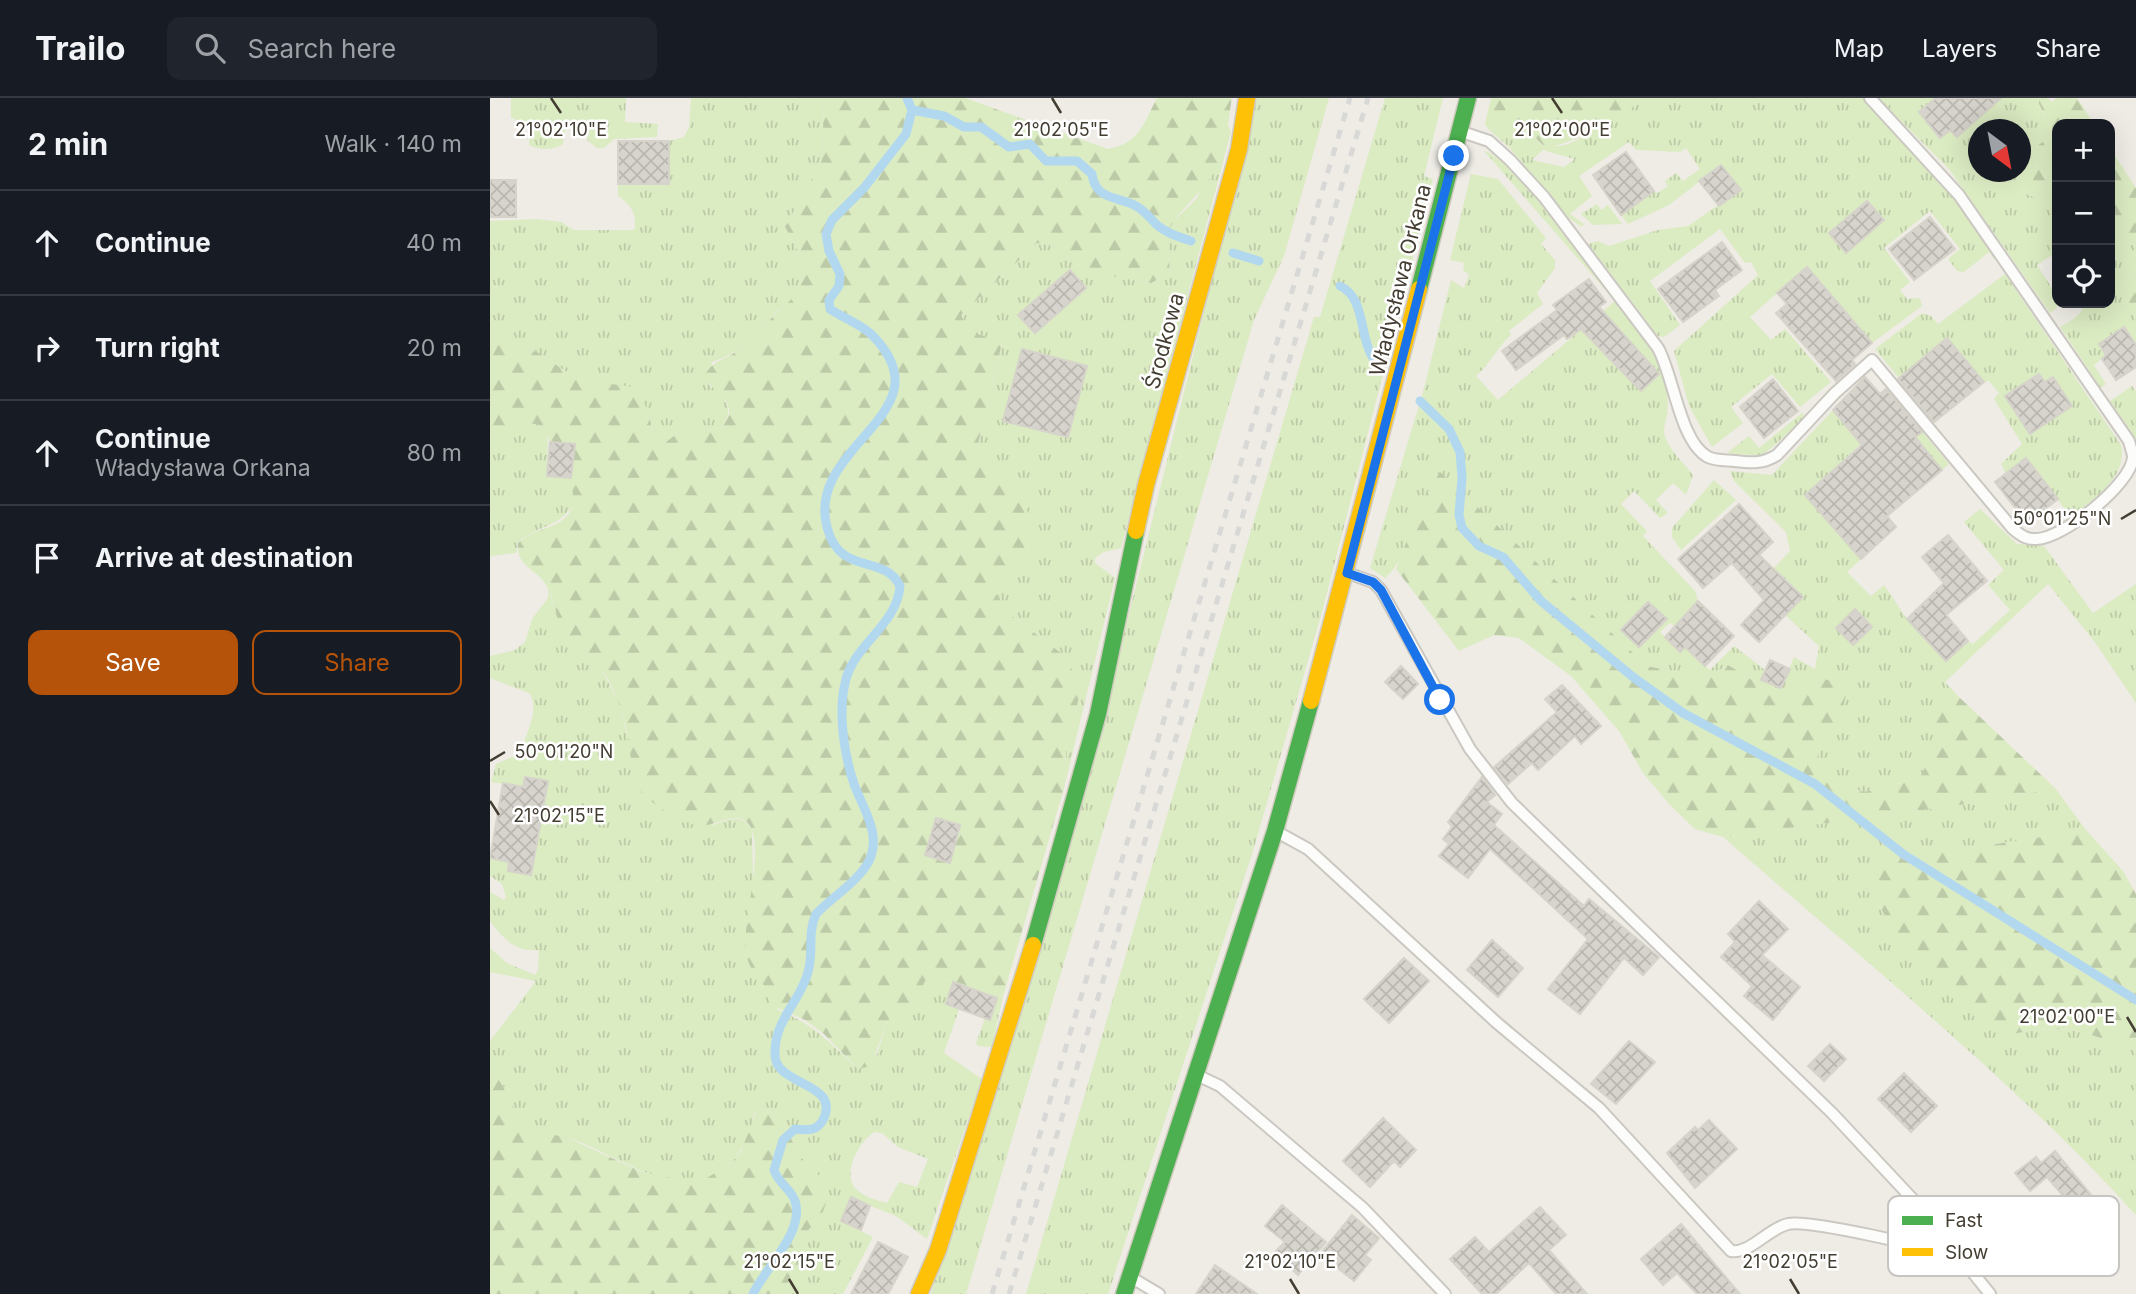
<!DOCTYPE html>
<html lang="en">
<head>
<meta charset="utf-8">
<style>
  :root { --surface:#171b24; --page:#20242c; --text:#f1f3f6; --muted:#9ea1a6; --line:#363941; --accent:#b45309 }
  body { margin:0; font-family:Inter,sans-serif; background:var(--page); color:var(--text) }
  .controls { position:absolute; right:21px; top:21px; display:grid; overflow:hidden; border-radius:14px; box-shadow:0 7px 28px #0002 }
  .controls button { width:63px; height:63px; display:grid; place-items:center; padding:0; border:0; border-bottom:2px solid var(--line); background:var(--surface); color:var(--text); font:35px sans-serif }
  .compass { position:absolute; left:1478px; top:21px; width:63px; height:63px; border-radius:50%; background:var(--surface); box-shadow:0 7px 28px #0002; rotate:148deg }
  .stop { position:absolute; width:21px; height:21px; margin:-16px; border:5px solid #1a73e8; border-radius:50%; background:#fff }
  .stop.end { background:#1a73e8; border-color:#fff; box-shadow:0 2px 7px #0008 }
  .list { margin:0; padding:0; list-style:none }
  h2 { display:flex; justify-content:space-between; align-items:center; height:91px; margin:0; padding:0 28px; font-size:30px }
  h2 small { font-size:23px; font-weight:400; color:var(--muted) }
  .list li { display:grid; grid-template-columns:46px 1fr auto; gap:21px; align-items:center; box-sizing:border-box; height:105px; padding:0 28px; border-top:2px solid var(--line) }
  .list b { display:block; font-size:26px; white-space:nowrap }
  .list p { margin:0; font-size:23px; white-space:nowrap; color:var(--muted) }
  .list em { font-size:23px; font-style:normal; color:var(--muted) }
  .actions { display:flex; gap:14px; padding:21px 28px }
  .actions a { flex:1; padding:16px 0; border:2px solid var(--accent); border-radius:14px; text-align:center; font-size:24px; color:var(--accent) }
  .actions .main { background:var(--accent); color:#fff }
  .icon { flex:none; width:38px; height:38px; fill:none; stroke:currentColor; stroke-width:2; stroke-linecap:round; stroke-linejoin:round }
  .map { position:relative; flex:none; width:1646px; height:1196px; overflow:hidden }
  header { display:flex; align-items:center; gap:42px; box-sizing:border-box; height:98px; padding:0 35px; background:var(--surface); border-bottom:2px solid var(--line) }
  header strong { font-size:33px }
  nav { display:flex; gap:38px; margin-inline-start:auto; font-size:24px }
  .search { width:490px; height:63px; background:var(--page); display:flex; align-items:center; gap:18px; box-sizing:border-box; padding:0 24px; border-radius:14px; color:var(--muted); font-size:26px }
  main { display:flex }
  aside { flex:1; background:var(--surface) }
  .map>svg:first-child { display:block }
  .grass { fill:url(#grass-tufts); fill-rule:evenodd }
  .forest { fill:url(#forest-firs) }
  .lines { fill:none; stroke-linecap:round; stroke-linejoin:round }
  .stream { stroke:#b2d8f0; stroke-width:9 }
  .building { fill:url(#building-cross-hatch); stroke:#d6d3cb; stroke-width:2 }
  .lane-casing { stroke:#cbc8c1; stroke-width:14 }
  .fast-casing { stroke:#cfcabd; stroke-width:19 }
  .slow-casing { stroke:#cfcabd; stroke-width:19 }
  .lane { stroke:#fcfcfb; stroke-width:10 }
  .fast { stroke:#4caf50; stroke-width:16 }
  .slow { stroke:#ffc107; stroke-width:16 }
  .rail { stroke:#d8d8d7; stroke-width:5; stroke-dasharray:9 9; stroke-linecap:butt }
  .route { stroke:#1a73e8; stroke-width:9 }
  .ticks { fill:none; stroke:#443d32; stroke-width:2.5 }
  .labels { text-anchor:middle; dominant-baseline:central; stroke-width:5; stroke-linejoin:round; paint-order:stroke }
  .street-label { font-size:21px; fill:#443d32; stroke:#fff }
  .key { fill:#fff; stroke:#c7c5c2; stroke-width:2 }
  .key-label { font-size:19px; fill:#443d32 }
  .ticks-label { font-size:18px; text-anchor:middle; fill:#443d32; stroke:#fff; stroke-width:5; stroke-linejoin:round; paint-order:stroke }
</style>
</head>
<body>
<header>
<strong>Trailo</strong>
<div class="search"><svg class="icon" aria-label="search" viewBox="0 0 24 24"><circle cx="10" cy="10" r="6"/><path d="M15 15l6 6"/></svg>Search here</div>
<nav><a>Map</a><a>Layers</a><a>Share</a></nav>
</header>
<main>
<aside>
<h2>2 min<small>Walk · 140 m</small></h2>
<ul class="list">
<li><svg class="icon" aria-label="ahead" viewBox="0 0 24 24"><path d="M12 20V5M6 11l6-6 6 6"/></svg><div><b>Continue</b></div><em>40 m</em></li>
<li><svg class="icon" aria-label="right" viewBox="0 0 24 24"><path d="M7 20v-9h11M14 6l5 5-5 5"/></svg><div><b>Turn right</b></div><em>20 m</em></li>
<li><svg class="icon" aria-label="ahead" viewBox="0 0 24 24"><path d="M12 20V5M6 11l6-6 6 6"/></svg><div><b>Continue</b><p>Władysława Orkana</p></div><em>80 m</em></li>
<li><svg class="icon" aria-label="arrive" viewBox="0 0 24 24"><path d="M6 21V4h12l-3 4 3 4H6"/></svg><div><b>Arrive at destination</b></div></li>
</ul>
<div class="actions"><a class="main">Save</a><a>Share</a></div>
</aside>
<div class="map">
<svg width="1646" height="1196" viewBox="0 0 1646 1196">
  <defs>
    <pattern id="grass-tufts" width="24" height="20" patternUnits="userSpaceOnUse" patternTransform="scale(1.75)"><rect width="24" height="20" fill="#dbebc2"/><path d="M3 7l-1-3M5 7V3M7 7l1-3M15 17l-1-3M17 17v-4M19 17l1-3" fill="none" stroke="#bdcaa7"/></pattern>
    <pattern id="forest-firs" width="22" height="20" patternUnits="userSpaceOnUse" patternTransform="scale(1.75)"><rect width="22" height="20" fill="#dbebc2"/><path d="M5 1l3.5 6h-7zM16 11l3.5 6h-7z" fill="#bdcaa7"/></pattern>
    <pattern id="building-cross-hatch" width="8" height="8" patternUnits="userSpaceOnUse" patternTransform="scale(1.75)"><rect width="8" height="8" fill="#d7d4ce"/><path d="M0 0l8 8M0 8l8-8" fill="none" stroke="#bab7b1"/></pattern>
  </defs>
  <rect width="100%" height="100%" fill="#eeece5"/>
  <g class="grass">
    <path d="M21,0H136L135,24L168,26L167,39L124,41L114,50H107L97,42V27H76L73,46C62,53 50,52 39,47L40,26L21,20Z"/>
    <path d="M201,0H334L332,62L295,129C309,152 321,175 303,200C299,206 291,209 286,214C263,241 258,251 222,264L218,286C235,298 246,311 231,330L187,336L170,348L164,345L159,314L107,285L88,282L49,255L0,237V123L47,121L71,124L84,132H144C148,116 140,106 128,98V86L179,85V43L194,39L199,29Z"/>
    <polygon points="767,0 839,0 794,158 764,222 476,1196 441,1196 634,536"/>
    <polygon points="895,0 953,0 934,78 943,81 832,514 763,753 618,1196 536,1196 824,219 830,219"/>
    <path d="M1150,0H1374L1447,77L1506,159L1504,161L1499,154L1474,174L1467,173L1458,161L1470,151L1440,113L1394,150L1420,184L1410,192L1417,201L1430,200L1432,208L1382,245L1317,169L1260,219L1281,242L1295,231L1341,284L1310,309L1282,276L1241,309L1253,325L1222,349L1199,308L1184,253L1268,177L1261,164L1255,165L1230,131L1160,183L1190,227L1174,239L1168,238L1098,146L1108,143L1119,148L1168,132L1198,128L1250,92L1231,67L1179,107L1138,126L1131,117L1164,93L1167,95L1178,88L1175,83L1186,75L1193,83L1210,71L1196,50L1190,54L1146,52L1139,44L1089,78L1102,98L1080,116L1095,127L1090,128L1075,117L1019,49L998,31L1011,35L1035,30L1053,48C1060,48 1068,49 1075,47C1087,44 1146,10 1150,0ZM1053,52L1084,61V62L1074,69L1042,62Z"/>
    <path d="M1388,0H1549V7L1561,30L1559,40L1535,60L1528,83L1536,96L1567,108V154L1547,167L1567,198V210L1560,215L1459,71ZM1489,32H1531V74H1489Z"/>
    <path d="M737,25L741,34L631,450L614,454L605,460V465L625,480L574,690L576,653L589,599L575,558L522,518L508,504L505,492C510,474 527,469 536,455C552,428 528,386 505,370C499,366 491,365 484,363L512,246L479,233L471,217L547,145L564,148L597,174L661,185L679,176L680,153L674,142L679,128L707,100Z"/>
    <path d="M994,53C1022,55 1157,238 1171,270C1177,285 1179,301 1177,317C1176,322 1174,328 1174,333C1175,348 1194,365 1203,377L1196,397L1183,385L1166,402L1178,415L1170,420L1144,393L1131,406L1157,433L1153,438L1205,493L1208,503L1184,528L1180,525L1170,534L1190,553L1199,544L1204,558L1220,572L1244,548L1275,572L1271,582L1291,590L1304,559L1325,571L1329,548L1295,517L1283,471L1300,453L1296,434L1244,383L1240,373L1282,377L1343,312L1371,346L1315,397L1371,461L1357,474L1381,498L1394,487L1417,521L1456,563L1478,543L1483,546L1520,512L1498,487L1514,472L1474,424L1490,411L1527,446L1554,448L1603,515L1646,486V605L1604,543L1558,486L1455,584L1469,599L1452,602L1443,657L1429,681L1374,694L1344,685L1327,664L1328,647L1350,620L1332,580L1293,601L1238,567L1216,580L1157,568L950,375C927,405 922,457 895,480L880,470L933,294L961,182L974,190L979,177L973,172L974,165L960,162L981,76L1008,81L1056,140L1051,146L1065,162V170L1047,195L1053,206L1019,233L1021,237C1007,249 1001,265 986,278L1008,302L1125,203Z"/>
    <polygon points="1107,106 1111,112 1118,107 1132,126 1103,127 1091,116"/>
    <path d="M1620,134L1646,149V171L1630,193L1646,219V247L1634,229L1609,246L1616,257L1604,267L1616,286L1611,290L1570,229C1580,223 1592,218 1594,205H1620Z"/>
    <path d="M1515,176L1631,347C1638,380 1603,401 1581,419L1536,360L1516,376L1511,366L1532,346L1504,301L1509,295L1499,283L1494,284L1458,240L1417,273L1453,317L1445,324L1385,251L1432,215L1441,218L1448,226Z"/>
    <polygon points="1642,288 1646,293 1646,341 1620,303"/>
    <polygon points="1391,297 1403,298 1459,366 1452,372"/>
    <polygon points="1313,314 1314,321 1272,358 1237,355 1259,338 1269,350"/>
    <path d="M25,325L47,326L58,337L57,378L81,380L86,402C71,430 50,426 28,444L26,455L0,458V340L9,330Z"/>
    <polygon points="1224,382 1246,402 1191,452 1182,439 1182,430"/>
    <path d="M58,490L71,527L111,570L130,607L137,637L223,727C239,722 251,715 262,731L265,875L278,889L288,912C325,927 340,945 368,971L387,956L397,924L420,904L434,883L456,881L513,898L502,949L488,948L486,945L495,920L500,921L507,900L463,885L456,906L469,911L454,955L492,981L437,1141L406,1118L361,1100L351,1123L383,1139L353,1196H294L319,1130L330,1122V1079L308,1056L295,1026L277,1011L267,1012C262,1018 263,1024 261,1031C252,1053 239,1073 216,1081C173,1096 116,1050 75,1039C64,1036 49,1038 39,1032C24,1023 17,997 10,982L0,978V943L46,883L0,874V850L17,865L45,877L48,872L49,852C24,854 14,841 0,823V794L14,802L16,799L12,786L0,778V760L19,764L18,773L41,777L58,684L35,679L33,689L1,684L6,666L29,656C35,639 51,611 39,595L0,580V558L25,552L35,544L42,521L58,500ZM385,1034L392,1035L408,1049L438,1061L427,1089L409,1084L397,1105C386,1102 374,1099 366,1091C351,1076 370,1041 385,1034Z"/>
    <path d="M1565,690L1596,732L1360,769L1389,807L1421,864L1518,937C1576,924 1593,933 1646,953V1117C1520,979 1373,862 1233,739L1491,704Z"/>
  </g>
  <g class="forest">
    <path d="M334,0H475L618,51C650,45 653,26 667,0H742C738,22 736,51 726,71C712,97 684,114 674,142L680,153L679,176L661,185L597,174L564,148L547,145L471,217L479,233L512,245L484,363C491,365 500,366 505,370C529,386 552,428 536,455C527,470 510,474 505,492L509,504L522,518L575,558L586,579L589,599L576,653L574,690L513,898L456,881L435,883L420,904L397,924L381,968L368,971L334,936L315,922L281,907C277,882 260,877 256,856C251,826 275,755 260,728C249,709 223,731 206,727C190,723 167,709 155,698C139,681 142,659 138,638C133,615 124,587 110,569C98,554 79,542 70,525C65,514 64,501 58,490C48,471 25,469 28,445C43,432 52,433 68,425C88,413 83,399 81,380C81,370 84,357 85,346L60,344L58,337L47,326C28,325 14,325 0,340V237L49,255L88,282L145,289L159,314L164,345L170,348L187,336L231,330C254,302 222,298 215,277C223,263 231,263 244,255C265,242 272,230 287,214C292,208 299,205 303,199C321,175 309,152 295,129L332,62Z"/>
    <path d="M1001,0H1150C1142,19 1076,47 1056,50L1035,30L1011,35L998,31L995,26Z"/>
    <polygon points="1549,0 1558,0 1561,4 1567,0 1587,0 1604,26 1567,26 1567,108 1536,96 1528,83 1535,60 1541,52 1559,40 1561,30 1549,6"/>
    <polygon points="1620,50 1646,90 1646,149 1620,134"/>
    <polygon points="1646,171 1646,219 1630,193"/>
    <path d="M950,374L1157,568L1216,580L1238,567L1293,601L1332,580L1346,585L1356,598L1350,620L1328,647L1327,664L1344,685L1374,694L1429,681C1442,658 1447,641 1441,615L1452,602L1469,599L1565,690L1491,704L1233,739L1205,731L1180,707L1153,675L1129,633L1081,578L1029,540L1004,537L969,553L906,471L934,400Z"/>
    <path d="M1596,732L1633,773L1646,796V953C1593,933 1576,924 1518,937L1482,917L1421,864L1389,807L1359,769Z"/>
    <polygon points="0,978 10,982 31,1025 40,1033 76,1039 150,1073 198,1084 215,1081 240,1066 251,1053 267,1012 277,1011 295,1026 308,1056 330,1079 337,1102 330,1122 319,1131 294,1196 0,1196"/>
  </g>
  <g class="lines">
    <g class="stream">
      <path d="M422,12L454,18L474,29H491L519,49L540,46L556,63H587L602,76C605,102 627,98 646,108C655,113 660,120 667,127C676,135 689,139 701,143"/>
      <polyline points="743,155 769,163"/>
      <path d="M850,188C877,200 868,243 886,264"/>
      <polyline points="930,303 959,331 970,354 972,380 969,417 972,430 989,448 1013,459 1051,503 1143,579 1193,615 1325,686 1413,756 1646,902"/>
      <path d="M263,1196C275,1170 315,1134 305,1103C301,1091 288,1085 284,1072L293,1042L305,1031C317,1032 326,1034 333,1022C352,984 285,988 285,957C284,921 310,905 318,874C324,855 317,835 326,816C342,799 368,784 379,763C392,736 373,711 364,686C354,656 348,616 355,585C363,546 407,528 410,488C393,454 350,480 337,429C315,346 461,315 381,236C369,225 353,220 340,211L339,202L349,188L350,176L339,153L336,136L342,122L374,90L416,36L422,12L417,0"/>
    </g>
  </g>
  <g class="building">
    <polygon points="1446,0 1511,0 1467,39 1460,32 1450,40 1429,14"/>
    <rect x="128" y="43" width="51" height="43"/>
    <polygon points="1136,54 1164,93 1131,117 1103,77"/>
    <polygon points="1231,67 1251,92 1229,108 1209,83"/>
    <rect x="0" y="82" width="26" height="37"/>
    <polygon points="1377,103 1394,122 1356,155 1339,135"/>
    <polygon points="1440,119 1465,151 1424,182 1399,151"/>
    <polygon points="1232,144 1252,172 1225,192 1229,198 1193,224 1168,191"/>
    <polygon points="1317,169 1382,245 1362,262 1365,266 1346,283 1286,215 1297,206 1287,195"/>
    <polygon points="580,172 596,190 545,235 528,217"/>
    <polygon points="1099,181 1116,204 1109,209 1169,276 1151,293 1091,231 1077,241 1074,237 1026,272 1012,253 1067,212 1063,207"/>
    <polygon points="1634,229 1646,247 1646,269 1626,282 1612,261 1616,257 1609,246"/>
    <polygon points="1457,240 1494,284 1444,324 1408,281"/>
    <polygon points="532,251 597,268 578,339 513,323"/>
    <polygon points="1549,276 1555,284 1563,279 1582,308 1540,336 1515,298"/>
    <polygon points="1375,279 1390,296 1396,291 1432,334 1425,339 1452,372 1397,418 1406,429 1371,461 1315,397 1372,347 1343,312"/>
    <polygon points="1283,281 1308,313 1274,340 1250,309"/>
    <polygon points="60,344 85,346 81,380 57,378"/>
    <polygon points="1536,360 1568,401 1537,425 1505,384"/>
    <polygon points="1249,406 1283,444 1269,457 1313,499 1269,544 1251,527 1274,502 1242,465 1213,490 1188,461"/>
    <polygon points="1458,437 1497,483 1456,517 1478,543 1456,563 1417,521 1454,485 1432,459"/>
    <polygon points="1208,503 1244,538 1215,568 1195,549 1190,554 1175,539"/>
    <polygon points="1158,504 1177,521 1149,549 1131,532"/>
    <polygon points="1365,511 1382,529 1363,547 1346,530"/>
    <polygon points="1280,562 1300,571 1291,590 1271,582"/>
    <polygon points="911,568 928,586 913,601 895,584"/>
    <polygon points="1072,587 1111,628 1091,646 1085,638 1048,672 1042,665 1018,686 1004,669 1067,614 1055,601"/>
    <polygon points="35,679 58,683 41,777 18,773 19,764 0,760 13,685 33,689"/>
    <polygon points="992,679 1005,697 997,704 1012,716 1004,727 1094,808 1099,801 1169,859 1153,877 1134,860 1090,916 1058,891 1098,841 1000,751 978,780 949,758 959,746 953,741 962,729 958,724"/>
    <polygon points="446,720 470,727 460,765 435,757"/>
    <polygon points="1269,803 1298,831 1272,857 1310,889 1283,922 1254,898 1262,888 1231,859 1245,844 1238,836"/>
    <polygon points="1002,842 1033,870 1008,899 977,872"/>
    <polygon points="914,860 939,883 899,925 874,901"/>
    <polygon points="463,884 507,900 500,922 456,906"/>
    <polygon points="1139,943 1165,964 1126,1006 1101,986"/>
    <polygon points="1340,946 1356,961 1334,983 1318,968"/>
    <polygon points="1414,975 1447,1008 1421,1034 1388,1001"/>
    <polygon points="893,1020 926,1052 910,1069 904,1063 880,1089 853,1063"/>
    <polygon points="1219,1022 1247,1051 1205,1090 1177,1055 1205,1029 1208,1032"/>
    <polygon points="1565,1053 1603,1099 1586,1113 1557,1079 1540,1093 1525,1075 1546,1059 1551,1065"/>
    <polygon points="361,1099 380,1108 371,1132 351,1123"/>
    <polygon points="792,1107 836,1144 808,1177 784,1155 795,1144 775,1128"/>
    <polygon points="1050,1109 1076,1137 1059,1152 1097,1196 1066,1196 1039,1165 1006,1196 992,1196 960,1161 985,1139 999,1154"/>
    <polygon points="862,1117 889,1140 875,1157 881,1162 864,1183 830,1156"/>
    <polygon points="1191,1126 1250,1196 1207,1196 1187,1175 1173,1187 1151,1161"/>
    <polygon points="388,1144 418,1159 398,1196 361,1196"/>
    <polygon points="725,1167 767,1196 706,1196"/>
  </g>
  <g class="lines">
    <defs>
      <g id="lane">
        <path d="M972,34L999,43L1020,62L1054,99L1168,250C1184,279 1190,344 1218,359C1226,363 1236,362 1245,363C1261,365 1273,366 1287,357L1345,295L1382,262L1523,431C1531,437 1536,442 1547,441C1572,441 1642,386 1643,359C1643,355 1640,348 1639,343L1469,97L1380,0"/>
        <polyline points="860,476 883,484 891,492 980,651 1022,705 1342,1015 1430,1109 1500,1196"/>
        <path d="M789,735L818,751L1007,925L1109,1010L1241,1153C1260,1156 1279,1130 1298,1126C1318,1121 1443,1150 1466,1159"/>
        <polyline points="709,978 730,988 873,1110 955,1196"/>
        <polyline points="642,1180 669,1196"/>
      </g>
      <g id="fast">
        <polyline points="929,191 978,0"/>
        <polyline points="543,847 608,616 646,433"/>
        <polyline points="634,1196 785,733 821,603"/>
      </g>
      <g id="slow">
        <polyline points="646,433 656,387 749,51 757,0"/>
        <polyline points="821,603 929,191"/>
        <polyline points="429,1196 448,1152 543,847"/>
      </g>
    </defs>
    <use href="#lane" class="lane-casing"/>
    <use href="#fast" class="fast-casing"/>
    <use href="#slow" class="slow-casing"/>
    <use href="#lane" class="lane"/>
    <use href="#fast" class="fast"/>
    <use href="#slow" class="slow"/>
    <g class="rail">
      <polyline points="502,1196 860,0"/>
      <polyline points="519,1196 878,0"/>
    </g>
  </g>
  <g class="lines">
    <polyline class="route" points="950,602 891,492 883,484 857,475 964,58"/>
  </g>
  <path class="ticks" d="M61,0L71,15M562,0L571,15M1062,0L1072,15M1631,421L1646,412M0,663L15,654M0,703L9,717M1637,919L1646,934M299,1181L308,1196M800,1181L809,1196M1300,1181L1309,1196"/>
  <g class="labels">
    <g class="street-label">
      <text transform="translate(910 182) rotate(-76)">Władysława Orkana</text>
      <text transform="translate(674 243) rotate(-75)">Środkowa</text>
    </g>
  </g>
  <rect x="1398" y="1098" width="231" height="80" rx="10" class="key"/>
  <rect x="1412" y="1118" width="31" height="9" fill="#4caf50"/>
  <rect x="1412" y="1150" width="31" height="8" fill="#ffc107"/>
  <g class="key-label">
    <text x="1455" y="1129">Fast</text>
    <text x="1455" y="1161">Slow</text>
  </g>
  <g class="ticks-label">
    <text x="71" y="38">21°02'10"E</text>
    <text x="571" y="38">21°02'05"E</text>
    <text x="1072" y="38">21°02'00"E</text>
    <text x="1572" y="427">50°01'25"N</text>
    <text x="74" y="660">50°01'20"N</text>
    <text x="69" y="724">21°02'15"E</text>
    <text x="1577" y="925">21°02'00"E</text>
    <text x="299" y="1170">21°02'15"E</text>
    <text x="800" y="1170">21°02'10"E</text>
    <text x="1300" y="1170">21°02'05"E</text>
  </g>
</svg>
<div class="controls">
<button>+</button>
<button>−</button>
<button><svg class="icon" aria-label="locate" viewBox="0 0 24 24"><circle cx="12" cy="12" r="6"/><path d="M12 2v4M12 18v4M2 12h4M18 12h4"/></svg></button>
</div>
<svg class="compass" viewBox="-18 -18 36 36"><path d="M0-13l5 13h-10z" fill="#e53935"/><path d="M0 13l5-13h-10z" fill="#9ea1a6"/></svg>
<div class="stop" style="left:950px;top:602px"></div>
<div class="stop end" style="left:964px;top:58px"></div>
</div>
</main>
</body>
</html>
